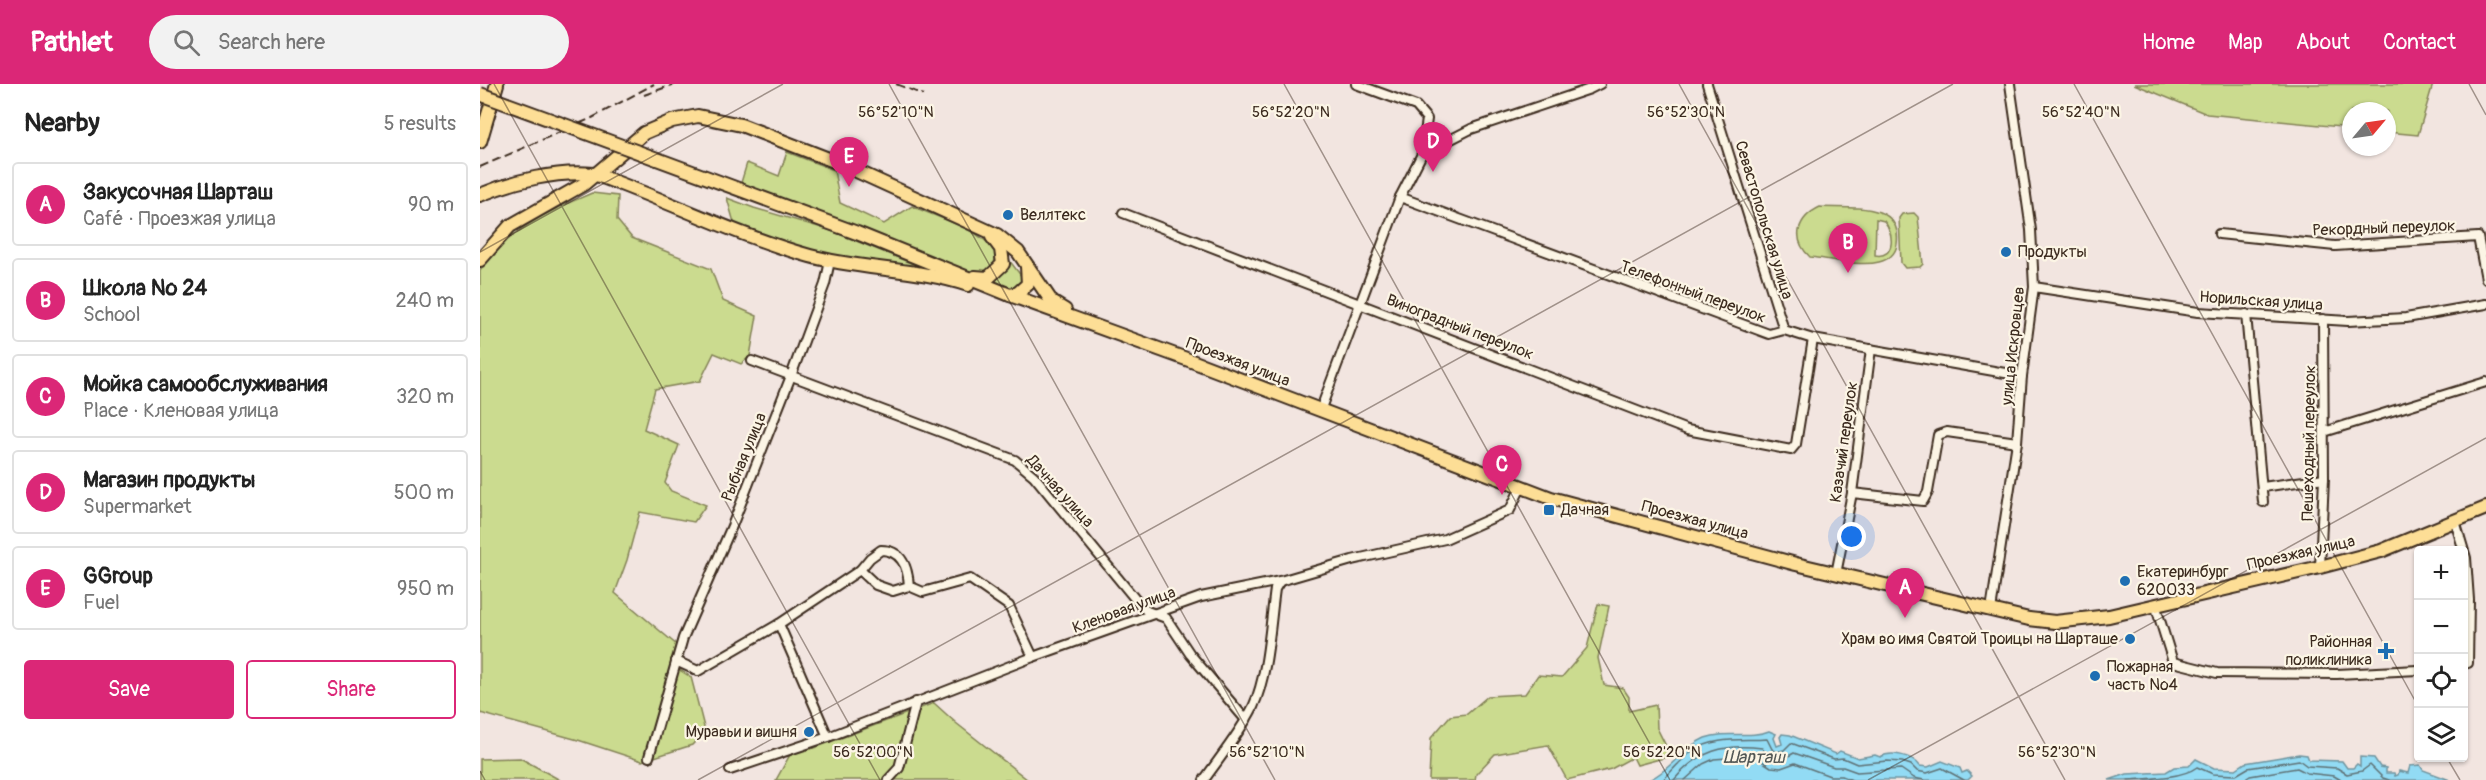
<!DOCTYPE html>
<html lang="en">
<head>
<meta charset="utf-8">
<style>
  :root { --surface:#fff; --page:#f2f2f2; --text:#222; --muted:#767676; --line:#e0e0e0; --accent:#db2777 }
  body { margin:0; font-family:Pangolin,sans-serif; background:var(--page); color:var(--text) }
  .controls { position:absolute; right:18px; bottom:18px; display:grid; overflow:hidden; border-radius:6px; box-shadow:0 2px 4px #0004 }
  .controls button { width:54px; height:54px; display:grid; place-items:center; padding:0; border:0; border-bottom:2px solid var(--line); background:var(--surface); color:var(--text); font:30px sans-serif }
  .compass { position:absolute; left:1862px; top:18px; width:54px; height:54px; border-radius:50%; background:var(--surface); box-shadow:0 2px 4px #0004; rotate:61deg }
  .you { position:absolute; left:1372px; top:453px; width:21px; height:21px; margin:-15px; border:4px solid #fff; border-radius:50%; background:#1a73e8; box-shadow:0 0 0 9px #1a73e833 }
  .badge { display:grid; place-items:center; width:39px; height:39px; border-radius:50%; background:var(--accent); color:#fff; font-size:20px; font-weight:700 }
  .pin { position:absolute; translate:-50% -50px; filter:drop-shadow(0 2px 3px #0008) }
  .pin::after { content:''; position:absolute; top:32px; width:21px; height:18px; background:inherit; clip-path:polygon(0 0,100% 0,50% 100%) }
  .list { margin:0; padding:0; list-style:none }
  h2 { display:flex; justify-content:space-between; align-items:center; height:78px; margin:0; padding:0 24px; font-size:26px }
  h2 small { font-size:20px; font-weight:400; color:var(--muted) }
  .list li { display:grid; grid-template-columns:39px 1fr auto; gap:18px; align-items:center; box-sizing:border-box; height:84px; margin:0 12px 12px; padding:0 12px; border:2px solid var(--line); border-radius:6px }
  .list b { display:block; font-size:22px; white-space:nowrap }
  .list p { margin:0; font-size:20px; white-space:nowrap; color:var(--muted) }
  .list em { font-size:20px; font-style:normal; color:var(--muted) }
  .actions { display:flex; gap:12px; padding:18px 24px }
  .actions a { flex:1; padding:14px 0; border:2px solid var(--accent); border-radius:6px; text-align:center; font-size:21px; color:var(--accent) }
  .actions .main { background:var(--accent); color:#fff }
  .icon { flex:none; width:33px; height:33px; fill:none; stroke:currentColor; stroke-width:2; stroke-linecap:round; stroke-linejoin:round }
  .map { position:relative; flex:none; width:2006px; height:696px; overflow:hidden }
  header { display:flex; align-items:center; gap:36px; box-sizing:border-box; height:84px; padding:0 30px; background:var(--accent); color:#fff }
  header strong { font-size:28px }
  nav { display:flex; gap:33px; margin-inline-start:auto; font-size:21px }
  .search { width:420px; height:54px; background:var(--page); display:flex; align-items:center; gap:15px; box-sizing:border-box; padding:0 21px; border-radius:33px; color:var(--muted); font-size:22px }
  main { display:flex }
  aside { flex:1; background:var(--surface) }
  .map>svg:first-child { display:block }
  .green { fill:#cbdb8f; stroke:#838256; stroke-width:1.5; fill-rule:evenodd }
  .water { fill:#92dbf4; stroke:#6f949e; stroke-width:1.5 }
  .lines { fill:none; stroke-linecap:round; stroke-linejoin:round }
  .shore { stroke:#5e7174; stroke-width:1.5 }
  .street-casing { stroke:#3b2a1e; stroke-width:12 }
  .primary-casing { stroke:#3b2a1e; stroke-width:16 }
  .street { stroke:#fcf5e5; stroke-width:8 }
  .primary { stroke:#fdde96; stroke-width:12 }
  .rail { stroke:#3b2a1e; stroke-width:2; stroke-dasharray:9 4.5; stroke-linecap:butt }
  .primary-bridge-casing { stroke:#3b2a1e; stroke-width:16; stroke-linecap:butt }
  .primary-bridge { stroke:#fdde96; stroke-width:12 }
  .ticks { fill:none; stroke:#3b2a1e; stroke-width:1.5; stroke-opacity:0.45 }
  .poi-dot { fill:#1f6fb2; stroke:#fcf5e5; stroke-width:2 }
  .labels { text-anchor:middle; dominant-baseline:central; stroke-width:4.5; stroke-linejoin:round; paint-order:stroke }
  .poi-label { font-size:16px; fill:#3b2a1e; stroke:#fcf5e5; text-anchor:start }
  .street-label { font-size:16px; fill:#3b2a1e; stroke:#fcf5e5 }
  .water-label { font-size:18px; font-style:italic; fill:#515654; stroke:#fcf5e5 }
  .ticks-label { font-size:15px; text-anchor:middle; fill:#3b2a1e; stroke:#fcf5e5; stroke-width:4.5; stroke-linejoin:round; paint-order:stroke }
</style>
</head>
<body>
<header>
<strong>Pathlet</strong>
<div class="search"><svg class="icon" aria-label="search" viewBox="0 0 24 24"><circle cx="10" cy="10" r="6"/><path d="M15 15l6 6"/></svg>Search here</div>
<nav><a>Home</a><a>Map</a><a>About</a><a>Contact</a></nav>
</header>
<main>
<aside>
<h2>Nearby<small>5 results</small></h2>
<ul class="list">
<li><span class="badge">A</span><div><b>Закусочная Шарташ</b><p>Café · Проезжая улица</p></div><em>90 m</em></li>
<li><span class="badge">B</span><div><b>Школа № 24</b><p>School</p></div><em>240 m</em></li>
<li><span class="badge">C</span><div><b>Мойка самообслуживания</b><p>Place · Кленовая улица</p></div><em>320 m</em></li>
<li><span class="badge">D</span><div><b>Магазин продукты</b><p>Supermarket</p></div><em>500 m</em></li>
<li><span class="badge">E</span><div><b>GGroup</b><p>Fuel</p></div><em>950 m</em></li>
</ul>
<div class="actions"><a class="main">Save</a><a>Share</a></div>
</aside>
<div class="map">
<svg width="2006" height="696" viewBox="0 0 2006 696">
  <rect width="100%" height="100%" fill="#f2e5e0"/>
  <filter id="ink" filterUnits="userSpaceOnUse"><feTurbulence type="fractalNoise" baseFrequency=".0167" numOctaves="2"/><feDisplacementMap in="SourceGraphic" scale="12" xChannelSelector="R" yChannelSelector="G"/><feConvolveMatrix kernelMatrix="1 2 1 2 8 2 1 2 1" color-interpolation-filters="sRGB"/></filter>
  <g filter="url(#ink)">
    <g class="green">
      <polygon points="1654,0 1953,0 1938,51 1907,48 1907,27 1871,27 1871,44 1727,30"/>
      <path d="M307,68L354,86L360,119L404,140L432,122C458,134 500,145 517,168L513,183L498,190L485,186L260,102L267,79L299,92Z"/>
      <path d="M112,109L138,112L137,136L152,154L231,185L243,217L277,232L270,272L261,280L234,269L220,297L175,305L164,345L199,361L185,399L191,407L226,421L214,438L160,428L147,476L135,509L198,562L195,583L211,593L225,647L212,661L162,677L98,656L0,629V187C25,148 70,126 112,109Z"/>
      <polygon points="247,114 274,124 349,146 448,186 371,177 302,158 255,142"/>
      <path d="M1340,123C1368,125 1423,116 1417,160C1416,170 1408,176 1399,178C1381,183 1349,175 1330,173C1311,155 1317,134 1340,123ZM1396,135L1404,137C1414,148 1416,175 1395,171Z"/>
      <polygon points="1434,129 1438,133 1443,180 1440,183 1425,184 1421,179 1419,134 1422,130"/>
      <path d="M529,176L542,193L541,200C531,208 522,202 512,197L522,189Z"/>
      <polygon points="1118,520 1129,522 1118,574 1124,601 1143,604 1149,613 1149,627 1176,621 1177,644 1191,672 1157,681 1153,673 1131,685 1087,696 1068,661 1015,670 996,690 995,696 949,696 951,654 970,632 987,630 1008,612 1045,610 1058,591 1082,593 1107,564"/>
      <polygon points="454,619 476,639 548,696 296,696 311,669 337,663"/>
      <polygon points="40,674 80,696 0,696 0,675"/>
    </g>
    <g class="water">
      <path d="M1289,647L1296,650L1294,654L1297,662L1302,660L1300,653L1302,650L1310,651L1356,670L1360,667L1378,674L1395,671L1400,673C1411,667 1432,671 1440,682L1448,683L1462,677L1480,684L1482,689L1487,687L1492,692L1488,696H1169C1191,686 1202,664 1225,654C1246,646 1270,655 1289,647Z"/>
      <polygon points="1819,670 1827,671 1829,676 1862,677 1867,684 1873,684 1877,680 1880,682 1880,673 1894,674 1900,683 1906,684 1906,689 1914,689 1915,692 1918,691 1919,687 1928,689 1930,682 1940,681 1943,686 1970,696 1629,696 1647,690 1686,688 1694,683 1709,682 1716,675 1734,684 1756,685 1765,679"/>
    </g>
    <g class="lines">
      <g class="shore">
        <path d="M1183,696C1193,686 1201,675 1213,667C1235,652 1263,657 1287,655L1292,665L1297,668L1304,666L1311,659L1354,675L1363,674L1377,680L1407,677L1422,678L1431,681L1437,687L1447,689L1462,684L1484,696"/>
        <path d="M1194,696C1218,667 1245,659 1282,664C1290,678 1301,677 1314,669L1354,683H1363L1377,688L1421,685L1434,694L1444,696"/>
        <polyline points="1205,696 1223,680 1234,675 1274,672 1291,683 1301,684 1315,679 1350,692 1362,692 1372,696"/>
        <path d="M1648,696C1667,695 1703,694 1717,683L1733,690L1756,691L1768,684L1819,676L1827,682L1857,684L1867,690L1882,687L1890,681L1903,694L1909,696"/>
        <polyline points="1764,696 1770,692 1817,684 1827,689 1854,692 1861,696"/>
      </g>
      <defs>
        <g id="street">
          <polyline points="876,0 936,22 947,35 942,70 991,45 1110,5 1120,0"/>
          <polyline points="1227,0 1304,246"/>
          <polyline points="920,113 1289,250 1304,246 1333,255 1542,292"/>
          <polyline points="643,129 1207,346 1311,366 1316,360 1333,255"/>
          <polyline points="1739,150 1855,162 1998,153 2006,195"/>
          <polyline points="1554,203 1718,228 1868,237 1926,234 2006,220"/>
          <polyline points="1766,230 1783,418"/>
          <polyline points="272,277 535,376 554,392 660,521 667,527 686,534 710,570 766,636"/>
          <polyline points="840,327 920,113 942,70"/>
          <polyline points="1844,348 2006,298"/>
          <polyline points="1783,403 1844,394"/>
          <polyline points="1372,409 1443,417 1448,408 1458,351 1467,348 1537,358"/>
          <polyline points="1975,437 1986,474 1989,516 1988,579 1984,580"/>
          <polyline points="1840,483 1844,394 1843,235"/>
          <polyline points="380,486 396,501 413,507 429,502 443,508 490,495 529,522 553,573"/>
          <polyline points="1356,490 1372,409 1391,265"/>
          <polyline points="1675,520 1693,578 1737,589 1857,590 1938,586"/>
          <polyline points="1511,526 1537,358 1542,292 1554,203 1551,146 1530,0"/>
          <polyline points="299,540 348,653"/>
          <path d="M196,577L218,587L299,540L380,486L390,474L401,466C422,466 428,484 429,502"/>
          <polyline points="169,673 203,554 252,442 311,292 345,200 350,177"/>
          <polyline points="250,686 348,653 553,573 721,513 800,497 872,476 965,455 1030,426 1041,403"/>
          <polyline points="408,696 419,684 436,618"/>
          <path d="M724,696C741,672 760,649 773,623C788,591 790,541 795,505L800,497"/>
        </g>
        <g id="primary">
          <polyline points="0,58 17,0"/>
          <polyline points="158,68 377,149 530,211 709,276 1071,414 1316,480 1549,535 1575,538 1629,532 1840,483 1901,467 2006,424"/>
          <path d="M0,111C33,97 78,86 114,90C187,116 255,151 330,172C382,186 437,184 488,201"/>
          <polyline points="0,176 30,142 104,100 164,49 192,37 218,32 261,41 359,79 517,151 538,168 572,218 585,226"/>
          <polyline points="495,193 508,194 523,180 521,165 512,153"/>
          <polyline points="530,211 538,209 548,200 547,182"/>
        </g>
      </defs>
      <use href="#street" class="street-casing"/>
      <use href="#primary" class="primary-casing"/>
      <use href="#street" class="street"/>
      <use href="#primary" class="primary"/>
      <g class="rail">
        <polyline points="416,0 444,11"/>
        <polyline points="164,11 195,0"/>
        <polyline points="0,83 112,34 174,0"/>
      </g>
      <defs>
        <polyline id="primary-bridge" points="0,10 158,68"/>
      </defs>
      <use href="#primary-bridge" class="primary-bridge-casing"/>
      <use href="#primary-bridge" class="primary-bridge"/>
    </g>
  </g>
  <path class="ticks" d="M14,0L400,696M409,0L795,696M804,0L1190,696M1199,0L1585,696M1594,0L1938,622M1989,0L2006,31M0,168L303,0M1967,674L1980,696M0,687L5,696M218,696L1473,0M1388,696L2006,354"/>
  <g class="poi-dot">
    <circle cx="528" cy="131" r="6"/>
    <circle cx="1526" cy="168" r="6"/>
    <rect x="1063" y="420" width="12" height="12" rx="3"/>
    <circle cx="1645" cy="497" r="6"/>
    <circle cx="1650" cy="555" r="6"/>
    <path d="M1903 558h6v6h6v6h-6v6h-6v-6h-6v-6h6z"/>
    <circle cx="1615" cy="592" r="6"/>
    <circle cx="329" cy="648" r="6"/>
  </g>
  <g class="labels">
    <g class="poi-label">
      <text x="540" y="131">Веллтекс</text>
      <text x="1538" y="168">Продукты</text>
      <text x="1081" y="426">Дачная</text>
      <text x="1657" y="488">Екатеринбург<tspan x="1657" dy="18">620033</tspan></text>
      <text x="1638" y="555" text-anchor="end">Храм во имя Святой Троицы на Шарташе</text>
      <text x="1892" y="558" text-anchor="end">Районная<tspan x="1892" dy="18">поликлиника</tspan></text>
      <text x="1627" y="583">Пожарная<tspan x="1627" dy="18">часть №4</tspan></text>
      <text x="317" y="648" text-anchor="end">Муравьи и вишня</text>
    </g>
    <g class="street-label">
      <text transform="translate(1284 136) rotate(73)">Севастопольская улица</text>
      <text transform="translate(1904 144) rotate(-2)">Рекордный переулок</text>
      <text transform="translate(1213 208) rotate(20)">Телефонный переулок</text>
      <text transform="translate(1781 217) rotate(4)">Норильская улица</text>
      <text transform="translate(980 243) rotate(21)">Виноградный переулок</text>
      <text transform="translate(1533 262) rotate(-84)">улица Искровцев</text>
      <text transform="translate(758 278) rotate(21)">Проезжая улица</text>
      <text transform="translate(1364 358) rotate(-82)">Казачий переулок</text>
      <text transform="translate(1829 359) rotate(-89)">Пешеходный переулок</text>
      <text transform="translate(264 373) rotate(-68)">Рыбная улица</text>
      <text transform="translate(580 407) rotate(48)">Дачная улица</text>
      <text transform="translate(1215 436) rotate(15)">Проезжая улица</text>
      <text transform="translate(1821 469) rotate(-13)">Проезжая улица</text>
      <text transform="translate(644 526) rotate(-20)">Кленовая улица</text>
    </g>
    <g class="water-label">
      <text x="1274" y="673">Шарташ</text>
    </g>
  </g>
  <g class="ticks-label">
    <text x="416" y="33">56°52'10"N</text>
    <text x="811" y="33">56°52'20"N</text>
    <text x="1206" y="33">56°52'30"N</text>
    <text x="1601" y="33">56°52'40"N</text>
    <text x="393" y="673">56°52'00"N</text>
    <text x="787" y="673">56°52'10"N</text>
    <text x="1182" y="673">56°52'20"N</text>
    <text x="1577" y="673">56°52'30"N</text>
  </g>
</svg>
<div class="controls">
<button>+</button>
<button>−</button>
<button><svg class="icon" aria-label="locate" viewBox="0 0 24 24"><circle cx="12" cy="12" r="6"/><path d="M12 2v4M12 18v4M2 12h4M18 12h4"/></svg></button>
<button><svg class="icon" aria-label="layers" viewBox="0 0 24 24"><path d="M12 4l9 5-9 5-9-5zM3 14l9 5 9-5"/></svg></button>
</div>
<svg class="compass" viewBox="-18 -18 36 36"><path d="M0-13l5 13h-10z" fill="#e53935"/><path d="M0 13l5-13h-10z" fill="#767676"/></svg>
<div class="you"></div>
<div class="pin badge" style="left:1425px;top:534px">A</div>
<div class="pin badge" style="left:1368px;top:189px">B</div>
<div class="pin badge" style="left:1022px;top:411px">C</div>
<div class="pin badge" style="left:953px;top:88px">D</div>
<div class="pin badge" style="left:369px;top:103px">E</div>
</div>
</main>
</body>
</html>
